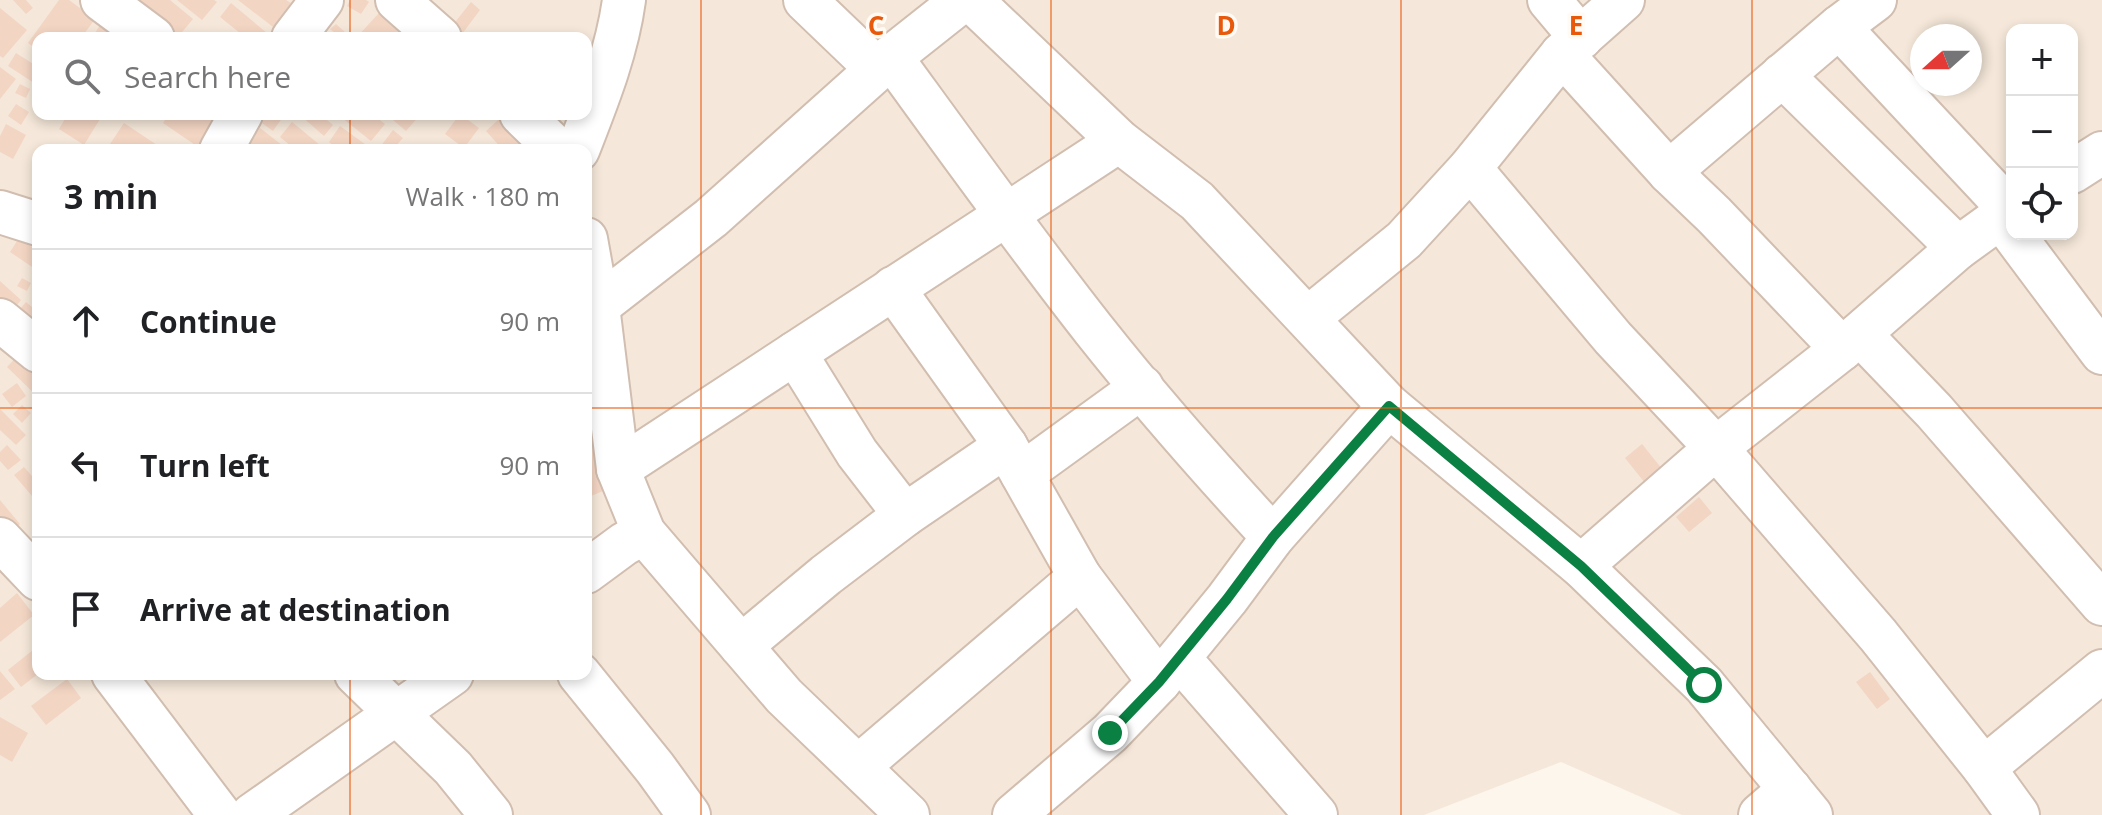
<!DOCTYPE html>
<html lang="en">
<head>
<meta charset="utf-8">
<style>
  :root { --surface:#fff; --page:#f6f6f6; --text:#202124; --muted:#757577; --line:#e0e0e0 }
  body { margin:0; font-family:"Open Sans",sans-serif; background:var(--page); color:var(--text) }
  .controls { position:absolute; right:24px; top:24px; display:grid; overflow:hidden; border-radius:16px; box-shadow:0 4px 12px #0003 }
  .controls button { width:72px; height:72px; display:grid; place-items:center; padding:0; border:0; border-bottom:2px solid var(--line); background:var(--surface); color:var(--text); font:40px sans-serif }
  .compass { position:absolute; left:1910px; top:24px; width:72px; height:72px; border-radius:50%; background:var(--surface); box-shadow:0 4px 12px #0003; rotate:249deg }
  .stop { position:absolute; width:24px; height:24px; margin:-18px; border:6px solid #0b8043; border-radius:50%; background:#fff }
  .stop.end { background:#0b8043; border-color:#fff; box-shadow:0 2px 8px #0008 }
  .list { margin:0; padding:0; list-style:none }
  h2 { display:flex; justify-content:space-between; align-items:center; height:104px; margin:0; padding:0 32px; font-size:34px }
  h2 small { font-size:26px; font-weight:400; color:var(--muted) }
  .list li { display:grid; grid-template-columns:52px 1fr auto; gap:24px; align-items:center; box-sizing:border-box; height:144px; padding:0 32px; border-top:2px solid var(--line) }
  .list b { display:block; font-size:30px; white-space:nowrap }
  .list em { font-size:26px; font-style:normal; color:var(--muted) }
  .icon { flex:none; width:44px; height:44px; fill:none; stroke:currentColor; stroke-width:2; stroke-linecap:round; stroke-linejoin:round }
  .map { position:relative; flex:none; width:2102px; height:815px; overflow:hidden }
  .search { position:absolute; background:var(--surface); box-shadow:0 4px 12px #0003; left:32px; top:32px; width:560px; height:88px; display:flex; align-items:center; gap:20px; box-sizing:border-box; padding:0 28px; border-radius:16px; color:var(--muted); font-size:30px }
  .panel { position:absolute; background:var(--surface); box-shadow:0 4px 12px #0003; left:32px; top:144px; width:560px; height:536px; border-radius:16px }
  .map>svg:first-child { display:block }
  .residential { fill:#f5e8da; fill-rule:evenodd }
  .building { fill:#f3d5c3 }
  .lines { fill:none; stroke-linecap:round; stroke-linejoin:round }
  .minor-casing { stroke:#d1beb0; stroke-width:46 }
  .minor { stroke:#fff; stroke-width:42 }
  .route { stroke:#0b8043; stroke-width:10 }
  .grid { fill:none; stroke:#e8590c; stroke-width:2; stroke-opacity:0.55 }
  .grid-label { font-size:26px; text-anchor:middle; font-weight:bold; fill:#e8590c; stroke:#fffaf3; stroke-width:7; stroke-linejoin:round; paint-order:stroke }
</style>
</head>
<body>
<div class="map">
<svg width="2102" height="815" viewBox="0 0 2102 815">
  <rect width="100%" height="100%" fill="#fdf6ec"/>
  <path class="residential" d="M0,0H2102V815H1682L1561,762L1424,815H0ZM2012,30H2072V234H2012ZM1922,36H1970V84H1922ZM38,38H586V114H38ZM38,150H586V674H38Z"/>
  <g class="building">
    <polygon points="13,0 26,0 33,8 26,14"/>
    <polygon points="59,0 69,0 95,19 81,38 38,38 38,50 28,43"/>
    <polygon points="125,0 170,0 193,19 177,38 170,38"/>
    <polygon points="177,0 214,0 217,2 202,20"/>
    <polygon points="238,0 286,0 291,3 273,27"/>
    <polygon points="350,0 366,0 369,2 361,14 347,6"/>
    <polygon points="471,2 480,10 459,38 449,30"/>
    <polygon points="231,3 273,38 246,38 220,17"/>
    <polygon points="0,8 27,30 3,58 0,56"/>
    <polygon points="379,13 405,38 356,38"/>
    <polygon points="336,24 346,33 341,38 330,29"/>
    <polygon points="100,25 119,38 92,38"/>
    <polygon points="16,53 38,67 38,76 34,83 8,66"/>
    <polygon points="0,67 16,79 0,99"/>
    <polygon points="20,84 30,89 26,98 15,93"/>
    <polygon points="16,104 29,112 21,125 8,116"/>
    <polygon points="68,114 103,114 84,145 59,129"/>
    <polygon points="169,114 211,114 220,120 201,149 163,123"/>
    <polygon points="264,114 285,114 273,131 259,121"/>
    <polygon points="303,114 320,114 333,125 324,136 301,116"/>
    <polygon points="344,114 372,114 385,124 371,141 341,117"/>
    <polygon points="386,114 421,114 406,131"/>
    <polygon points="460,114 479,128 464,148 445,134"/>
    <polygon points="499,119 522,144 516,150 503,150 486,131"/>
    <polygon points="292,122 326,150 296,150 280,137"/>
    <polygon points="124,123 160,147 158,150 106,150"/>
    <polygon points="6,124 26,135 13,159 0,152 0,136"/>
    <polygon points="340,126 373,150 339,150 329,142"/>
    <polygon points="260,128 282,145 278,150 244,150"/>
    <polygon points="393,130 403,138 392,150 384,150 380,147"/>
    <polygon points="19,238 38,251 38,271 10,252"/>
    <polygon points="22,278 31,283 27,291 17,286"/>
    <polygon points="0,281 21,300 12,312 0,301"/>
    <polygon points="26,302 38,312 38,335 15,315"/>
    <polygon points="26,347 38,359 38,397 7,367"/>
    <polygon points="17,383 26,396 12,407 2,394"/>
    <polygon points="22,405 31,413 22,423 13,414"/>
    <polygon points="0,409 26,435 16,445 0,430"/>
    <polygon points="598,439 618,485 586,498 586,444"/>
    <polygon points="1642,444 1671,480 1653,493 1625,458"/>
    <polygon points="7,445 21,460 8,470 0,461 0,452"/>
    <polygon points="24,467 38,483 38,503 14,475"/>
    <polygon points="1699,497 1712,513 1689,532 1676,517"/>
    <polygon points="0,500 20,524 9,533 0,522"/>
    <polygon points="17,593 34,615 0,642 0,608"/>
    <polygon points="38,646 38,674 21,687 8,670"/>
    <polygon points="0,671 15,689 0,700"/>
    <polygon points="1870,672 1890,699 1877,709 1856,682"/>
    <polygon points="67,679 81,698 46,725 31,706"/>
    <polygon points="0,717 28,733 12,762 0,755"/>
  </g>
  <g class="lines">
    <defs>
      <g id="minor">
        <polyline points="102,0 153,38"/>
        <polyline points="397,0 440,38"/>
        <polyline points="805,0 877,69"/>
        <polyline points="971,0 1119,141 1197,201 1389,406 1581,566 1704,685 1811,815"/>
        <polyline points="1549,0 1581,38"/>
        <polyline points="1839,27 2010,210"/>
        <polyline points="293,38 322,0"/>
        <polyline points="1562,54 1669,172 1714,215 1842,349"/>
        <path d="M891,57C958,149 1024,241 1094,330C1151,402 1211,470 1273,537"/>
        <polyline points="1782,75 1958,248"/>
        <polyline points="521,114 558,150"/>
        <polyline points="221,150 241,114"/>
        <path d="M578,150C597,101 617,52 624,0"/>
        <polyline points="1470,168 1613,338 1716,448 1878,635 1984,768 2018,815"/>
        <polyline points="1669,172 1839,27 1875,0"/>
        <polyline points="2072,172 2102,153"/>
        <polyline points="0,212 38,224"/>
        <polyline points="2013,234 2102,353"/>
        <polyline points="586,239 598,306 618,469 644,533 784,696 908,815"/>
        <polyline points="893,288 1006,446 1080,577"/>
        <polyline points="598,306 711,218 891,57 963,0"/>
        <polyline points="1308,318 1404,240 1470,168 1562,54 1623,0"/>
        <polyline points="0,320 38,351"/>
        <polyline points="1860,334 1934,411 2102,604"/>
        <polyline points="795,353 857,453 905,515"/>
        <polyline points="618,469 1119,141"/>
        <polyline points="1022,474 1142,387"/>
        <polyline points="0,539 38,579"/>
        <polyline points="1581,566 1716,448 1842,349 1958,248 2012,209"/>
        <polyline points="586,572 624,544 644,533"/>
        <polyline points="741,646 826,575 905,515 1006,446"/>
        <polyline points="1179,658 1316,815"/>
        <polyline points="113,674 220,815"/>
        <polyline points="356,674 453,768 491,815"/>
        <polyline points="579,674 655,768 689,815"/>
        <polyline points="859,766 1080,577 1159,682"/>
        <polyline points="1984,768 2102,671"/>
        <polyline points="252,815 452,674"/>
        <polyline points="1014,815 1110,733 1159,682 1227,599 1273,537 1389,406"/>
        <polyline points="1760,815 1790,789"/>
      </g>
    </defs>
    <use href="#minor" class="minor-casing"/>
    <use href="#minor" class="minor"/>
  </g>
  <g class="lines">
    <polyline class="route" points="1110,733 1159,682 1227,599 1273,537 1389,406 1581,566 1704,685"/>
  </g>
  <path class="grid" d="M350,0V38M701,0V815M1051,0V815M1401,0V815M1752,0V815M350,114V150M0,408H38M586,408H2102M350,674V815"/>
  <g class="grid-label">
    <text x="876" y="35">C</text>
    <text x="1226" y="35">D</text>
    <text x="1576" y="35">E</text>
  </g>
</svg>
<div class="controls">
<button>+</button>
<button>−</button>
<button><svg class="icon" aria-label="locate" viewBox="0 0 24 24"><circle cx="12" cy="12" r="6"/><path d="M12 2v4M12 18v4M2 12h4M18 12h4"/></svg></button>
</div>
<svg class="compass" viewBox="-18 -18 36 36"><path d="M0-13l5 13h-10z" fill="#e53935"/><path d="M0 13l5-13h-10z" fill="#757577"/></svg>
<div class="stop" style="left:1704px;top:685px"></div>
<div class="stop end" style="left:1110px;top:733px"></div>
<div class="search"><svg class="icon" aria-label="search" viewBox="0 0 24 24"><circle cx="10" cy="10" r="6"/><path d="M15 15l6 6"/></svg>Search here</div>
<section class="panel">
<h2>3 min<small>Walk · 180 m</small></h2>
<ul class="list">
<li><svg class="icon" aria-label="ahead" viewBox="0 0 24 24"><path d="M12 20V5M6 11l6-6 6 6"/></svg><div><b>Continue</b></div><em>90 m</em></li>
<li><svg class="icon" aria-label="left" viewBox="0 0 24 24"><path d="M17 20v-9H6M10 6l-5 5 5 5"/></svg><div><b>Turn left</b></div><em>90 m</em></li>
<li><svg class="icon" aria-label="arrive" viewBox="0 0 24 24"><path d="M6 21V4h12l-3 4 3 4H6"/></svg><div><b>Arrive at destination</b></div></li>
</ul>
</section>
</div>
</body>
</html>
